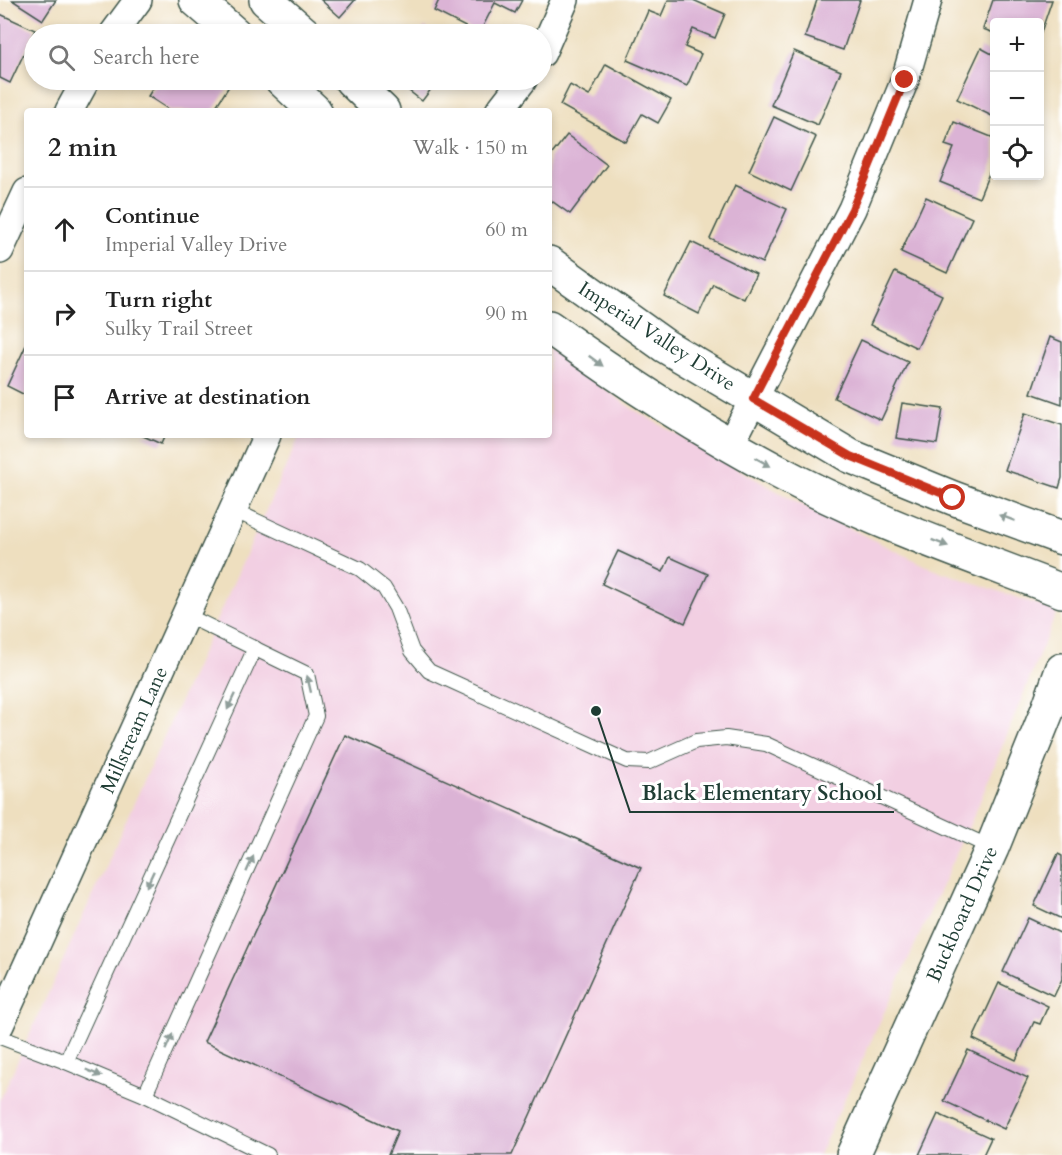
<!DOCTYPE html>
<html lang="en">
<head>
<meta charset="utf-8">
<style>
  :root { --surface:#fff; --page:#f2f2f2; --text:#222; --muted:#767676; --line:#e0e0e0 }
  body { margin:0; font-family:Cardo,serif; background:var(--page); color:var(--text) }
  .controls { position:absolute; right:18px; top:18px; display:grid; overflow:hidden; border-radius:6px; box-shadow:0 3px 9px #0003 }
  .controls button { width:54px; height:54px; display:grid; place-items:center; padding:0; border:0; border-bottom:2px solid var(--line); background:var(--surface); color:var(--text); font:30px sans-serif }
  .stop { position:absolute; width:18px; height:18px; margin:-14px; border:4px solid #c8321e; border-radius:50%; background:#fff }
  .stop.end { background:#c8321e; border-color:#fff; box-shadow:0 2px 6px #0008 }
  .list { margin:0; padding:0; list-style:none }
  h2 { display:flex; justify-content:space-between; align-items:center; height:78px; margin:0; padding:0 24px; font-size:26px }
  h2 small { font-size:20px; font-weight:400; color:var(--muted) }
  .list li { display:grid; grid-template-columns:39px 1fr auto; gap:18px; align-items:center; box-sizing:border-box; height:84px; padding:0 24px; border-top:2px solid var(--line) }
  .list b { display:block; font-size:22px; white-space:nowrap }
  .list p { margin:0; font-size:20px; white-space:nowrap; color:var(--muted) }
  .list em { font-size:20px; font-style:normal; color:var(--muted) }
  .icon { flex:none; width:33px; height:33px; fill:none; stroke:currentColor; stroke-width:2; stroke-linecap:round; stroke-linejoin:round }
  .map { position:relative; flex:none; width:1062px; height:1155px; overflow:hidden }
  .search { position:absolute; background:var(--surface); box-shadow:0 3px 9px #0003; left:24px; top:24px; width:528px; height:66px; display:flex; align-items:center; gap:15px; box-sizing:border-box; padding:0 21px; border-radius:33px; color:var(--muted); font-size:22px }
  .panel { position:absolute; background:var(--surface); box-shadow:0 3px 9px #0003; left:24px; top:108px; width:528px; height:330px; border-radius:6px }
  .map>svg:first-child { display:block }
  .built { fill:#f2cfe2 }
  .building { fill:#dbb3d5 }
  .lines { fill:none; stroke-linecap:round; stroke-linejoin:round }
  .service-casing { stroke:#3e5549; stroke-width:16 }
  .minor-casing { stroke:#3e5549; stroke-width:30 }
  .tertiary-casing { stroke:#3e5549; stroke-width:36 }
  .service { stroke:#fff; stroke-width:14 }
  .minor { stroke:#fff; stroke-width:27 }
  .tertiary { stroke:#fff; stroke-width:33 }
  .oneway { fill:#8f9e9a }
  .route { stroke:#c8321e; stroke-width:8 }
  .labels { text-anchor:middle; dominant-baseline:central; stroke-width:6; stroke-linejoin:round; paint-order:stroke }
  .street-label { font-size:20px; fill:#1f3d34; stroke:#fff }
  .leader { fill:none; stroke:#1f3d34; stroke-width:2 }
  .callout-dot { fill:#1f3d34; stroke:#fff; stroke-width:2 }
  .callout-label { font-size:21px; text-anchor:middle; font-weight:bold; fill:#1f3d34; stroke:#fff; stroke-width:6; stroke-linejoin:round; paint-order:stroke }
</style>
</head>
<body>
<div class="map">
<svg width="1062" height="1155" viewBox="0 0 1062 1155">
  <rect width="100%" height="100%" fill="#fff"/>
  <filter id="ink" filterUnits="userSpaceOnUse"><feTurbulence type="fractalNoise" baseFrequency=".0167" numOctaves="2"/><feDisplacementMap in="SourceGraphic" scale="12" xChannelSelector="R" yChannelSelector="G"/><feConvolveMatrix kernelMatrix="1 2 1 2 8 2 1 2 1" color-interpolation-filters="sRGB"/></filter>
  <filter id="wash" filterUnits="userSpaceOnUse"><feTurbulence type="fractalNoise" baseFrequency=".008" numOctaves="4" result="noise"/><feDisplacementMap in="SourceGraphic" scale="24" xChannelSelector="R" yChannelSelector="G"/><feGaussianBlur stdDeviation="1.35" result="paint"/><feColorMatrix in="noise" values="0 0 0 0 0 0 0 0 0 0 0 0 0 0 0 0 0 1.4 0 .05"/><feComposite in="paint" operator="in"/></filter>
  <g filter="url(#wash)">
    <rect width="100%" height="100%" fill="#eedfbf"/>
    <polygon class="built" points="549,347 631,408 798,503 933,569 1057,611 976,811 819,1155 0,1155 0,1100 300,435 549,435"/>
    <g id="blocks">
      <g class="building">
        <polygon points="12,0 56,0 43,20"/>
        <polygon points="321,0 355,0 340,17"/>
        <polygon points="439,0 522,0 515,13 495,3 479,34 434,11"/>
        <polygon points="668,0 693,0 725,14 715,38 693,29 685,47 701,54 687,86 627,60 648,11 661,16"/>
        <polygon points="817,0 860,0 843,50 805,37"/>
        <polygon points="993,0 1052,0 1040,35 1040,22 994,22 994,33 983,29"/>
        <polygon points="0,14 35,30 10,83 0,78"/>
        <polygon points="425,27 434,34 420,34"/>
        <polygon points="981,48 994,55 994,117 957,99"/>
        <polygon points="794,51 841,71 818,125 771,105"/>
        <polygon points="606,64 671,100 658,123 642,114 626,142 560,105 570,85 589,96"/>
        <polygon points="158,80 233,80 213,111 171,111 148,96"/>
        <polygon points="395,80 438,80 422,101"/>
        <polygon points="774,117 816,137 791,191 749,171"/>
        <polygon points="954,122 994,138 994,161 979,198 940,182 954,148 945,145"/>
        <polygon points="567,135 607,165 570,214 549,199 549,158"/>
        <polygon points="735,185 787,209 762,263 710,239"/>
        <polygon points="926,197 972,218 947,273 901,252"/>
        <polygon points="691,242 756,274 744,299 713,284 699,314 664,296"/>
        <polygon points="895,272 942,295 917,348 870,325"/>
        <polygon points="1050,337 1062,342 1062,404 1031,393"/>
        <polygon points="861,340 908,362 881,420 834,398"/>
        <polygon points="27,343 27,396 7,386"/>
        <polygon points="902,403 943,409 937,444 896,438"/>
        <polygon points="1025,413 1062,425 1062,478 1059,488 1005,470"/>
        <polygon points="141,435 165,435 161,444"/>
        <polygon points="618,551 663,572 670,557 708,574 685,623 602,584"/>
        <polygon points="345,735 641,868 512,1155 388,1155 398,1131 204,1042"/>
        <polygon points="1058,854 1062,856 1062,919 1034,906"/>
        <polygon points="1028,918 1062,934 1062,979 1054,996 1003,972"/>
        <polygon points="999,983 1048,1006 1040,1024 1034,1022 1016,1060 973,1039"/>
        <polygon points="968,1050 1028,1078 1004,1129 944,1101"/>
        <polygon points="938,1114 991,1138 983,1155 919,1155"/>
      </g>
    </g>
  </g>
  <g filter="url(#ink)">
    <use href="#blocks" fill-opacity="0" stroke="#3e5549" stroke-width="1.5"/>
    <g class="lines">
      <defs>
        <g id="service">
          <polyline points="233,510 360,569 384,588 396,608 412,651 429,671 627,761 649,762 696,741 726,738 766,744 992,848"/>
          <polyline points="0,1037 66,1062 145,1095 268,1155"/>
          <polyline points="66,1062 255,648"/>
          <polyline points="145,1095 316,716 307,674 186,615"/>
        </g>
        <g id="minor">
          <polyline points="113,34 138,0"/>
          <polyline points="542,53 565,0"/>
          <polyline points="69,111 86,80"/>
          <polyline points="499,111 523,80"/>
          <polyline points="0,250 27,192"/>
          <polyline points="730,445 852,209 905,80 928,0"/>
          <polyline points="0,1025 267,435"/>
        </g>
        <g id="tertiary">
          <polyline points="196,0 235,34"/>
          <polyline points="266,0 305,34"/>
          <polyline points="282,80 315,111"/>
          <polyline points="351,80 383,111"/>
          <polyline points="549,263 665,346 850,456 953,498 1062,538"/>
          <path d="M549,327C629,385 712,438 800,483C884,526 974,557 1062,591"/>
          <polyline points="853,1155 992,848 1048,709 1062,670"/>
        </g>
      </defs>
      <use href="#service" class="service-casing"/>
      <use href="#minor" class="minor-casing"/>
      <use href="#tertiary" class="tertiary-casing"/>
      <use href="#service" class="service"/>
      <use href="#minor" class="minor"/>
      <use href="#tertiary" class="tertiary"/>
    </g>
    <defs><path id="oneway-solid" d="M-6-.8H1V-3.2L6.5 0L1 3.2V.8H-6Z" transform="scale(1.5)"/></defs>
    <g class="oneway">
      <use href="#oneway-solid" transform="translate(596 361) rotate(36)"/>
      <use href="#oneway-solid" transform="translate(763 462) rotate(29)"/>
      <use href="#oneway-solid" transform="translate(1007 518) rotate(-160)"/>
      <use href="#oneway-solid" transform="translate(940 543) rotate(21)"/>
      <use href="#oneway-solid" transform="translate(309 684) rotate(-103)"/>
      <use href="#oneway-solid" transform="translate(231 702) rotate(115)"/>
      <use href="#oneway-solid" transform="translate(250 864) rotate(-66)"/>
      <use href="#oneway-solid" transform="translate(150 879) rotate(115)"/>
      <use href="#oneway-solid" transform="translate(169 1042) rotate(-66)"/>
      <use href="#oneway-solid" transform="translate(94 1073) rotate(23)"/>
    </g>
  </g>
  <g class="lines" filter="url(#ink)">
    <polyline class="route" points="905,80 852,209 753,399 850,456 953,498"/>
  </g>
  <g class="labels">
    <g class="street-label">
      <text transform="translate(657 336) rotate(33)">Imperial Valley Drive</text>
      <text transform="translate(134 730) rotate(-66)">Millstream Lane</text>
      <text transform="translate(962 914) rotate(-66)">Buckboard Drive</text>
    </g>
  </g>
  <path class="leader" d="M596 711L630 812H894"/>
  <circle class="callout-dot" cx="596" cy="711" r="6"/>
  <g class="callout-label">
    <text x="762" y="800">Black Elementary School</text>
  </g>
</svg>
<div class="controls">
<button>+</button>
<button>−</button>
<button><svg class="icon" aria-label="locate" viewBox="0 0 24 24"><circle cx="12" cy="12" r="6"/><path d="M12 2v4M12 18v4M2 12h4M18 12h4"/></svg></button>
</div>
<div class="stop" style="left:953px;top:498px"></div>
<div class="stop end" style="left:905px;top:80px"></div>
<div class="search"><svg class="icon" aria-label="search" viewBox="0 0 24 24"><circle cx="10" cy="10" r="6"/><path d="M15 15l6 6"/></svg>Search here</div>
<section class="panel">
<h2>2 min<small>Walk · 150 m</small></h2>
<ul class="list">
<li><svg class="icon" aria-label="ahead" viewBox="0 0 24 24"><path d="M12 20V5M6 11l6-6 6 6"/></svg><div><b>Continue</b><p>Imperial Valley Drive</p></div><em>60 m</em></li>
<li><svg class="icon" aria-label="right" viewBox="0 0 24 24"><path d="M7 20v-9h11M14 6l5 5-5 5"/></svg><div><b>Turn right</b><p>Sulky Trail Street</p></div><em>90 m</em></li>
<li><svg class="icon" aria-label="arrive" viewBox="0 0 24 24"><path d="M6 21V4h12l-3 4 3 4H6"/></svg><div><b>Arrive at destination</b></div></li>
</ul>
</section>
</div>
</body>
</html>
